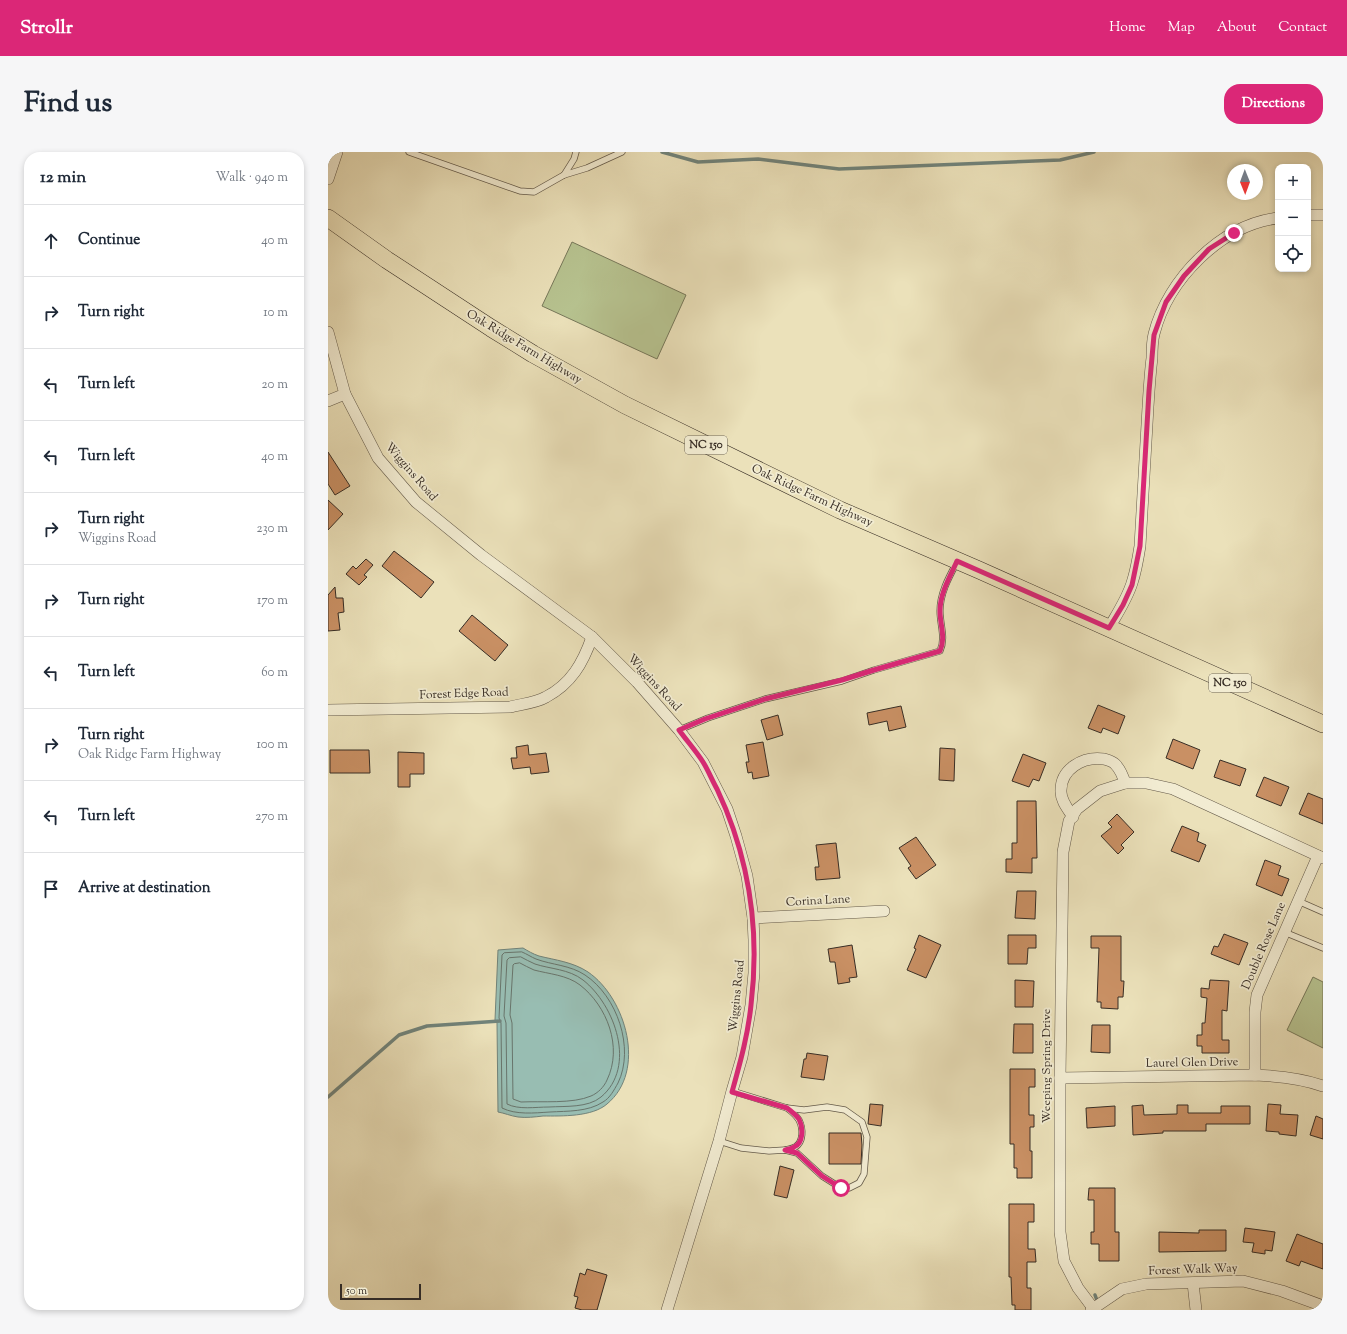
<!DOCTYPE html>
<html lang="en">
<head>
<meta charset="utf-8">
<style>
  :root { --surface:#fff; --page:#f6f6f7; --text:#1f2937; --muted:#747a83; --line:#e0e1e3; --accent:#db2777 }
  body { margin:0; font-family:"Sorts Mill Goudy",serif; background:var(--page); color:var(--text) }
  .controls { position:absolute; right:12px; top:12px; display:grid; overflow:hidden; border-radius:8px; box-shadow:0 2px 6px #0003 }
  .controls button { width:36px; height:36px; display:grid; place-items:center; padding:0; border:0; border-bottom:1px solid var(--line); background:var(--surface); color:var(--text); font:20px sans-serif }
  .compass { position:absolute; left:899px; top:12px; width:36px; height:36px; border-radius:50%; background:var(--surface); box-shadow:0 2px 6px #0003; rotate:179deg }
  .scale { position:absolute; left:12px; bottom:10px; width:81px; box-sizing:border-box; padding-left:4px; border:2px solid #372d25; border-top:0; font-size:11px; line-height:14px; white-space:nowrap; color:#372d25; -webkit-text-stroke:3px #f2ecd2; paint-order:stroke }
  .stop { position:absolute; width:12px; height:12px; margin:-9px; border:3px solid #db2777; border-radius:50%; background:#fff }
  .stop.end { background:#db2777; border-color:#fff; box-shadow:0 1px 4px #0008 }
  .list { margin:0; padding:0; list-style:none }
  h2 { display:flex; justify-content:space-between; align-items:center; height:52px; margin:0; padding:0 16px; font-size:17px }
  h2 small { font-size:13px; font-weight:400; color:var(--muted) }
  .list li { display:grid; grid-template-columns:26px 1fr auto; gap:12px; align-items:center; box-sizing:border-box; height:72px; padding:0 16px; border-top:1px solid var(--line) }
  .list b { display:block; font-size:15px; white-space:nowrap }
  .list p { margin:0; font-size:13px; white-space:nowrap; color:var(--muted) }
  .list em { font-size:13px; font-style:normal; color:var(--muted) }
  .icon { flex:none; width:22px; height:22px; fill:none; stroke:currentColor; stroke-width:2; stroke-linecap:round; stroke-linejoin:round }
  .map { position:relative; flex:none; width:995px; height:1158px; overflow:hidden; border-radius:16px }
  header { display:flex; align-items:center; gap:24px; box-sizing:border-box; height:56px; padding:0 20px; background:var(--accent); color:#fff }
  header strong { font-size:19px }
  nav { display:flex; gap:22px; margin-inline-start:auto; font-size:14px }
  .intro { display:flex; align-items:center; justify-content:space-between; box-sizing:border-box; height:96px; padding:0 24px }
  h1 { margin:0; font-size:28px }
  .button { padding:10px 18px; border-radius:16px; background:var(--accent); color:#fff; font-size:14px; font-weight:700 }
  main { display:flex; gap:24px; padding:0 24px }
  aside { flex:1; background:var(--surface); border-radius:16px; box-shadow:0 2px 6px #0003 }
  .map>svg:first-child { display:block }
  .green { fill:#b7c390; stroke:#77785a }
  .water { fill:#98bdb2; stroke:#71837a }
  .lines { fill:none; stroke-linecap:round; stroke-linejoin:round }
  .shore { stroke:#68756c; stroke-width:1 }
  .stream { stroke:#71837a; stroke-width:3.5 }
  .building { fill:#c99064; stroke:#372d25 }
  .service-casing { stroke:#645a4a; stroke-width:7 }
  .minor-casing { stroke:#645a4a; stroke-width:12 }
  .primary-casing { stroke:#372d25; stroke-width:18 }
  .service { stroke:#f2ecd2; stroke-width:5.5 }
  .minor { stroke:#f2ecd2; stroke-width:11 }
  .primary { stroke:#ebe1ba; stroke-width:17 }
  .route { stroke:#db2777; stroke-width:5 }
  .labels { text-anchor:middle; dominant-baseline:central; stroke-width:3.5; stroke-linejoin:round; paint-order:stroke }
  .shield { fill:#f2ecd2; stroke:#6f6659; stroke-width:1 }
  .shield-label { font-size:11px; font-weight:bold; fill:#372d25 }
  .street-label { font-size:12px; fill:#372d25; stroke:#f2ecd2 }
</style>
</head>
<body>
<header>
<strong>Strollr</strong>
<nav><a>Home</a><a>Map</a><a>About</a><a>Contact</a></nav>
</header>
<div class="intro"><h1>Find us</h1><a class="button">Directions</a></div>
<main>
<aside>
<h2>12 min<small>Walk · 940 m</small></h2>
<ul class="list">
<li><svg class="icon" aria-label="ahead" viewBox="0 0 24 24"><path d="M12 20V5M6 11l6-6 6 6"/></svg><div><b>Continue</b></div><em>40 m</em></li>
<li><svg class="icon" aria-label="right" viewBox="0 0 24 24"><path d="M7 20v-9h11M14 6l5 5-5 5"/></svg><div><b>Turn right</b></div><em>10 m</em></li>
<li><svg class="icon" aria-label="left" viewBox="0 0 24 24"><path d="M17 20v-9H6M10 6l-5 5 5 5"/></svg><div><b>Turn left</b></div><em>20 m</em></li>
<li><svg class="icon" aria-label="left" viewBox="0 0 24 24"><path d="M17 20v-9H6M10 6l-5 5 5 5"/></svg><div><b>Turn left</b></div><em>40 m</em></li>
<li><svg class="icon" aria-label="right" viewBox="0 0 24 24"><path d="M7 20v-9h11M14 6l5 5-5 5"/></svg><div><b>Turn right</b><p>Wiggins Road</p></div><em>230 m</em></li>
<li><svg class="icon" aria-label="right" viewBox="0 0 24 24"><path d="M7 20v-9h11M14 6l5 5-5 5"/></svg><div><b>Turn right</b></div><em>170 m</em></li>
<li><svg class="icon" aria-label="left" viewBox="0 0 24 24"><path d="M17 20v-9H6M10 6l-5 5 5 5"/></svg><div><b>Turn left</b></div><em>60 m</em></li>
<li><svg class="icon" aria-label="right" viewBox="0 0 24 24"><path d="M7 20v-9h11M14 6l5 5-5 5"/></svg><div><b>Turn right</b><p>Oak Ridge Farm Highway</p></div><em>100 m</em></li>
<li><svg class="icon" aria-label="left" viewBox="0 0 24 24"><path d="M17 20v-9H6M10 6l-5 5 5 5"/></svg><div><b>Turn left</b></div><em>270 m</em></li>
<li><svg class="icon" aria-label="arrive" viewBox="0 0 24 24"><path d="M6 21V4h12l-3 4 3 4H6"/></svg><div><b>Arrive at destination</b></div></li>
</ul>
</aside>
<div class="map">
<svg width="995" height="1158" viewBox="0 0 995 1158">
  <rect width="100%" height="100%" fill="#ebe1ba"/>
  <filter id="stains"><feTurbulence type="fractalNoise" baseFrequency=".005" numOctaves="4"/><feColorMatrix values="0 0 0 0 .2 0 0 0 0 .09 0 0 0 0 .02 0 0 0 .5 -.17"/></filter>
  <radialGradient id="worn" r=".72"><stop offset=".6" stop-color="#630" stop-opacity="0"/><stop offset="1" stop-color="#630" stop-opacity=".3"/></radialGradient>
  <g class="green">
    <polygon points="244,90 358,143 329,207 214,154"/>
    <polygon points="985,825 995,830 995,896 959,878"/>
  </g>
  <path class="water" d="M195,796C200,799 205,802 211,804C227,808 245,810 260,820C298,846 319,919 279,952C264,965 234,964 215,964C207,965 198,966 190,965C183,964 176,961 170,960L169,871L167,868L170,798Z"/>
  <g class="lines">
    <g class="shore">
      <path d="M194,800C199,802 203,805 208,807C224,813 242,813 257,823C289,844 307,896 290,931C286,938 282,946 275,950C260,960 239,959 222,960C206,961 188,963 174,956L173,871L171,866L174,803L176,801Z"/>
      <path d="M193,805C197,807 202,810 207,812C222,817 241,817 255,828C287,853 309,915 273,945C260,956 237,954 221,955C207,955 191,958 179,952L178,871L176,864L179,808L181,806Z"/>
      <path d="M192,811C196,813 201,816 206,818C221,822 239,823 252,833C279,854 295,895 279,928C276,935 270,941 263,944C245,952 213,949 193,950L185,947L184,871L182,863L185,813L186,812Z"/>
    </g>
    <g class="stream">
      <polyline points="334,0 370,10 430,7 511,17 732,8 766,0"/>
      <polyline points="0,945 71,883 99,874 172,869"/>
      <polyline points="767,1143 770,1151"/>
    </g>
  </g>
  <g class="building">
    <polygon points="0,300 22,334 7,343 0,332"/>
    <polygon points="0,348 15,362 0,378"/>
    <polygon points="66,399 106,430 93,446 54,414"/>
    <polygon points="38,407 45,413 36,423 39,425 31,433 18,422 25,414 28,417"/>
    <polygon points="7,435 8,446 15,446 16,460 10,461 12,478 0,479 0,443"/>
    <polygon points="144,463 180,493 167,509 131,479"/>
    <polygon points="770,553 797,564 790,582 775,576 773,581 760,576"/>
    <polygon points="573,554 578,575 561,579 559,569 541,573 539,561"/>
    <polygon points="450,563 455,583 439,588 433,568"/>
    <polygon points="845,587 872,598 865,617 838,606"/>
    <polygon points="435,590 441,624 425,627 424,620 420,621 418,610 421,610 418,593"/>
    <polygon points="200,593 201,603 218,601 221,620 203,622 202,615 185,617 183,606 189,606 188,595"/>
    <polygon points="612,596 627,597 626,629 611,628"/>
    <polygon points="2,598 41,598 42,621 2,621"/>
    <polygon points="70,600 96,601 96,622 82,622 82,635 70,635"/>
    <polygon points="695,602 718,611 711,629 705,627 701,635 684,629"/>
    <polygon points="892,608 918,617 912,634 886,625"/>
    <polygon points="936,625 961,635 953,654 928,644"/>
    <polygon points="980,641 995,647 995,672 971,662"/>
    <polygon points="689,649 708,649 709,706 704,706 704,721 678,720 678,707 684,707 684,691 689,691"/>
    <polygon points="789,662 806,680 793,693 796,696 790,702 773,684 784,675 780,671"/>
    <polygon points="854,674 871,681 869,689 878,693 871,710 843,699"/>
    <polygon points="588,685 608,713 588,727 580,716 583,714 571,696"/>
    <polygon points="508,691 512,726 488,728 487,715 491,715 488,693"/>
    <polygon points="937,708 953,714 950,723 961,727 954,744 928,733"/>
    <polygon points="689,739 708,739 707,767 687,766"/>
    <polygon points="896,782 920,791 911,813 883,802 886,794 890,795"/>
    <polygon points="591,783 613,793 598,826 579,818 588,797 586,796"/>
    <polygon points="680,783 708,783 708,796 700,796 699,812 680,812"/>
    <polygon points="763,784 793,784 793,829 796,829 795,845 790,845 790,857 773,856 773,850 769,850 771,796 763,796"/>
    <polygon points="524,793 529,825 521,826 522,830 510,832 507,810 502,810 500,797"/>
    <polygon points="687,828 706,829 705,855 687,855"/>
    <polygon points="882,828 901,829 899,859 894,858 894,888 901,888 901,901 874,901 874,894 869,894 869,883 874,883 874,871 877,871 879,846 873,845 873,836 881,837"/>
    <polygon points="686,872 705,872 705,901 685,901"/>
    <polygon points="764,873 782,873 782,901 763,900"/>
    <polygon points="479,901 500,904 496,928 473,925 476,907 478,907"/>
    <polygon points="682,917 707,917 707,935 701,935 701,963 706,963 706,975 702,975 702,999 704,999 704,1026 689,1026 689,1016 686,1016 686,992 682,992"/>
    <polygon points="542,952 555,953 553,974 540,972"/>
    <polygon points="940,952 953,953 952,962 970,963 968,984 951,982 951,980 938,979"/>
    <polygon points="815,953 816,963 849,962 849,953 860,953 860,961 893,961 893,954 922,954 922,972 878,972 878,979 835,979 835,981 805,983 804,954"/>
    <polygon points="787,954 787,974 759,976 758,956"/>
    <polygon points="988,964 995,967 995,987 982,983"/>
    <polygon points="501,981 533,981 534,993 533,1012 501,1012"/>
    <polygon points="452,1014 466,1018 459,1046 446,1043"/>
    <polygon points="761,1036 787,1036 787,1080 791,1080 791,1109 771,1109 771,1092 763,1092 763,1080 766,1080 766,1048 760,1048"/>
    <polygon points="681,1052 706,1052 706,1070 700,1070 700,1097 707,1097 708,1110 699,1110 699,1136 703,1136 703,1158 687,1158 687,1153 684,1153 683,1125 681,1125"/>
    <polygon points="917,1076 947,1080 944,1099 937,1098 937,1102 924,1100 926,1091 915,1090"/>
    <polygon points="871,1078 898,1078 898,1099 831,1100 831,1080 871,1081"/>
    <polygon points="969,1082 995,1092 995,1117 973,1109 971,1114 958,1109"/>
    <polygon points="259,1117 279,1123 269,1158 254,1158 247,1156 250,1145 246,1144 252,1121 257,1123"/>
  </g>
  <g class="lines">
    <defs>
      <g id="service">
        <polyline points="81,0 192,39 206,40 236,23 259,16 294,0"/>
        <polyline points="236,23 246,7 248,0"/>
        <path d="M351,578L380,566L437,547L514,529L546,518L612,499C618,486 612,473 612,459C612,441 621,425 629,410"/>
        <polyline points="970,749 995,760"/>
        <polyline points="956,780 995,796"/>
        <polyline points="391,989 413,996 441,999 457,998 469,1001 494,1024 513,1036 521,1036 531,1031 536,1022 539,985 534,970 517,958 499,955 476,958 459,956 404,939"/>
        <path d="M457,998C460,997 464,997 467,995C476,990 475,976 471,968C468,963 463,959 459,956"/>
      </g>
      <g id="minor">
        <polyline points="0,27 9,0"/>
        <polyline points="980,63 995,63"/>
        <polyline points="0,180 17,242 50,306 88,350 153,403 264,485 309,530 351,578 375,610 399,657 408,684 419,724 425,766 426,788 426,821 423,853 414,905 404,939 391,989 339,1158"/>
        <polyline points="0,249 17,242"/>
        <path d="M781,476C789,462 799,447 804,431C808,419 810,407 812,394C815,348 817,301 820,255C821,239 822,222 824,206C824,199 824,190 826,182C840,127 893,73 950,66"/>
        <path d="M0,558L182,555C193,552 208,551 218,545C243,532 255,511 264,485"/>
        <path d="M745,665C740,657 733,649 733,640C732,617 755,604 776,607C779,608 784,609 787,612C792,617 795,624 797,631"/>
        <polyline points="425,766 556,759"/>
        <polyline points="927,923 927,860 929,843 990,704"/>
        <path d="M732,926L927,923C950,924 973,926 995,934"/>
        <polyline points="865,1131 868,1158"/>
        <polyline points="765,1156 750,1136 736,1109 732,1080 732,926 735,700 741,669 749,657 772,639 797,631 818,631 845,637 995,706"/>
        <polyline points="763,1158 794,1137 818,1132 915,1129 954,1139 995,1154"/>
      </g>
      <polyline id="primary" points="0,66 59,108 163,176 205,202 297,253 512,358 651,418 995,572"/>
    </defs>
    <use href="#service" class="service-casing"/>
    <use href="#minor" class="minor-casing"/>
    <use href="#primary" class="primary-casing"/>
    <use href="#service" class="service"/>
    <use href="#minor" class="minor"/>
    <use href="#primary" class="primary"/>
  </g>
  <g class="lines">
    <path class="route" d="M513,1036L494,1024L469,1001L457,998C460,997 464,997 466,995C476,991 475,975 471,967C468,963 463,959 459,956L404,940C412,911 420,883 423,853C432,779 421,705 389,637C384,628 380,618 375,610C368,599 359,589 351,578L377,567L437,547L514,528L546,518L612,499C618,486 612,473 612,459C612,441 622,425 629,409L781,476L795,453L804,433L812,394L821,239L826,183L838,150L856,124L881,97L906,81"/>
  </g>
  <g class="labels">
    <g class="shield">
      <rect x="357" y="284" width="42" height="18" rx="3"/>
      <rect x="881" y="522" width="42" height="18" rx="3"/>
    </g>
    <g class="shield-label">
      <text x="378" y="293">NC 150</text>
      <text x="902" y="531">NC 150</text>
    </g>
    <g class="street-label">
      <text transform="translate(196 195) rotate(31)">Oak Ridge Farm Highway</text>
      <text transform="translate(83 320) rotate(49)">Wiggins Road</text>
      <text transform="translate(484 344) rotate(25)">Oak Ridge Farm Highway</text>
      <text transform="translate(326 531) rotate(47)">Wiggins Road</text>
      <text transform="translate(136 542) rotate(-2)">Forest Edge Road</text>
      <text transform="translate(490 749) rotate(-3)">Corina Lane</text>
      <text transform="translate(936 794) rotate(-67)">Double Rose Lane</text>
      <text transform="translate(409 844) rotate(-84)">Wiggins Road</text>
      <text transform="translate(864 911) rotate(-1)">Laurel Glen Drive</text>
      <text transform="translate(719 914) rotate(-90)">Weeping Spring Drive</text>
      <text transform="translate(865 1118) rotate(-2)">Forest Walk Way</text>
    </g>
  </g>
  <rect width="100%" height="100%" filter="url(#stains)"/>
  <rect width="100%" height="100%" fill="url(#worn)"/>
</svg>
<div class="controls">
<button>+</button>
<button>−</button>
<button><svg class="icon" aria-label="locate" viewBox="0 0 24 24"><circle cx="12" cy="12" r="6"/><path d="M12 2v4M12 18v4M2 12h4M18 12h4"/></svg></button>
</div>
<svg class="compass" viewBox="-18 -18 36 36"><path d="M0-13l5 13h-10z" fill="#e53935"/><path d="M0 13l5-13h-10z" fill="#747a83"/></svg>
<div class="scale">50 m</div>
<div class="stop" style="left:513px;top:1036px"></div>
<div class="stop end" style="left:906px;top:81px"></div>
</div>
</main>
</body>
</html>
